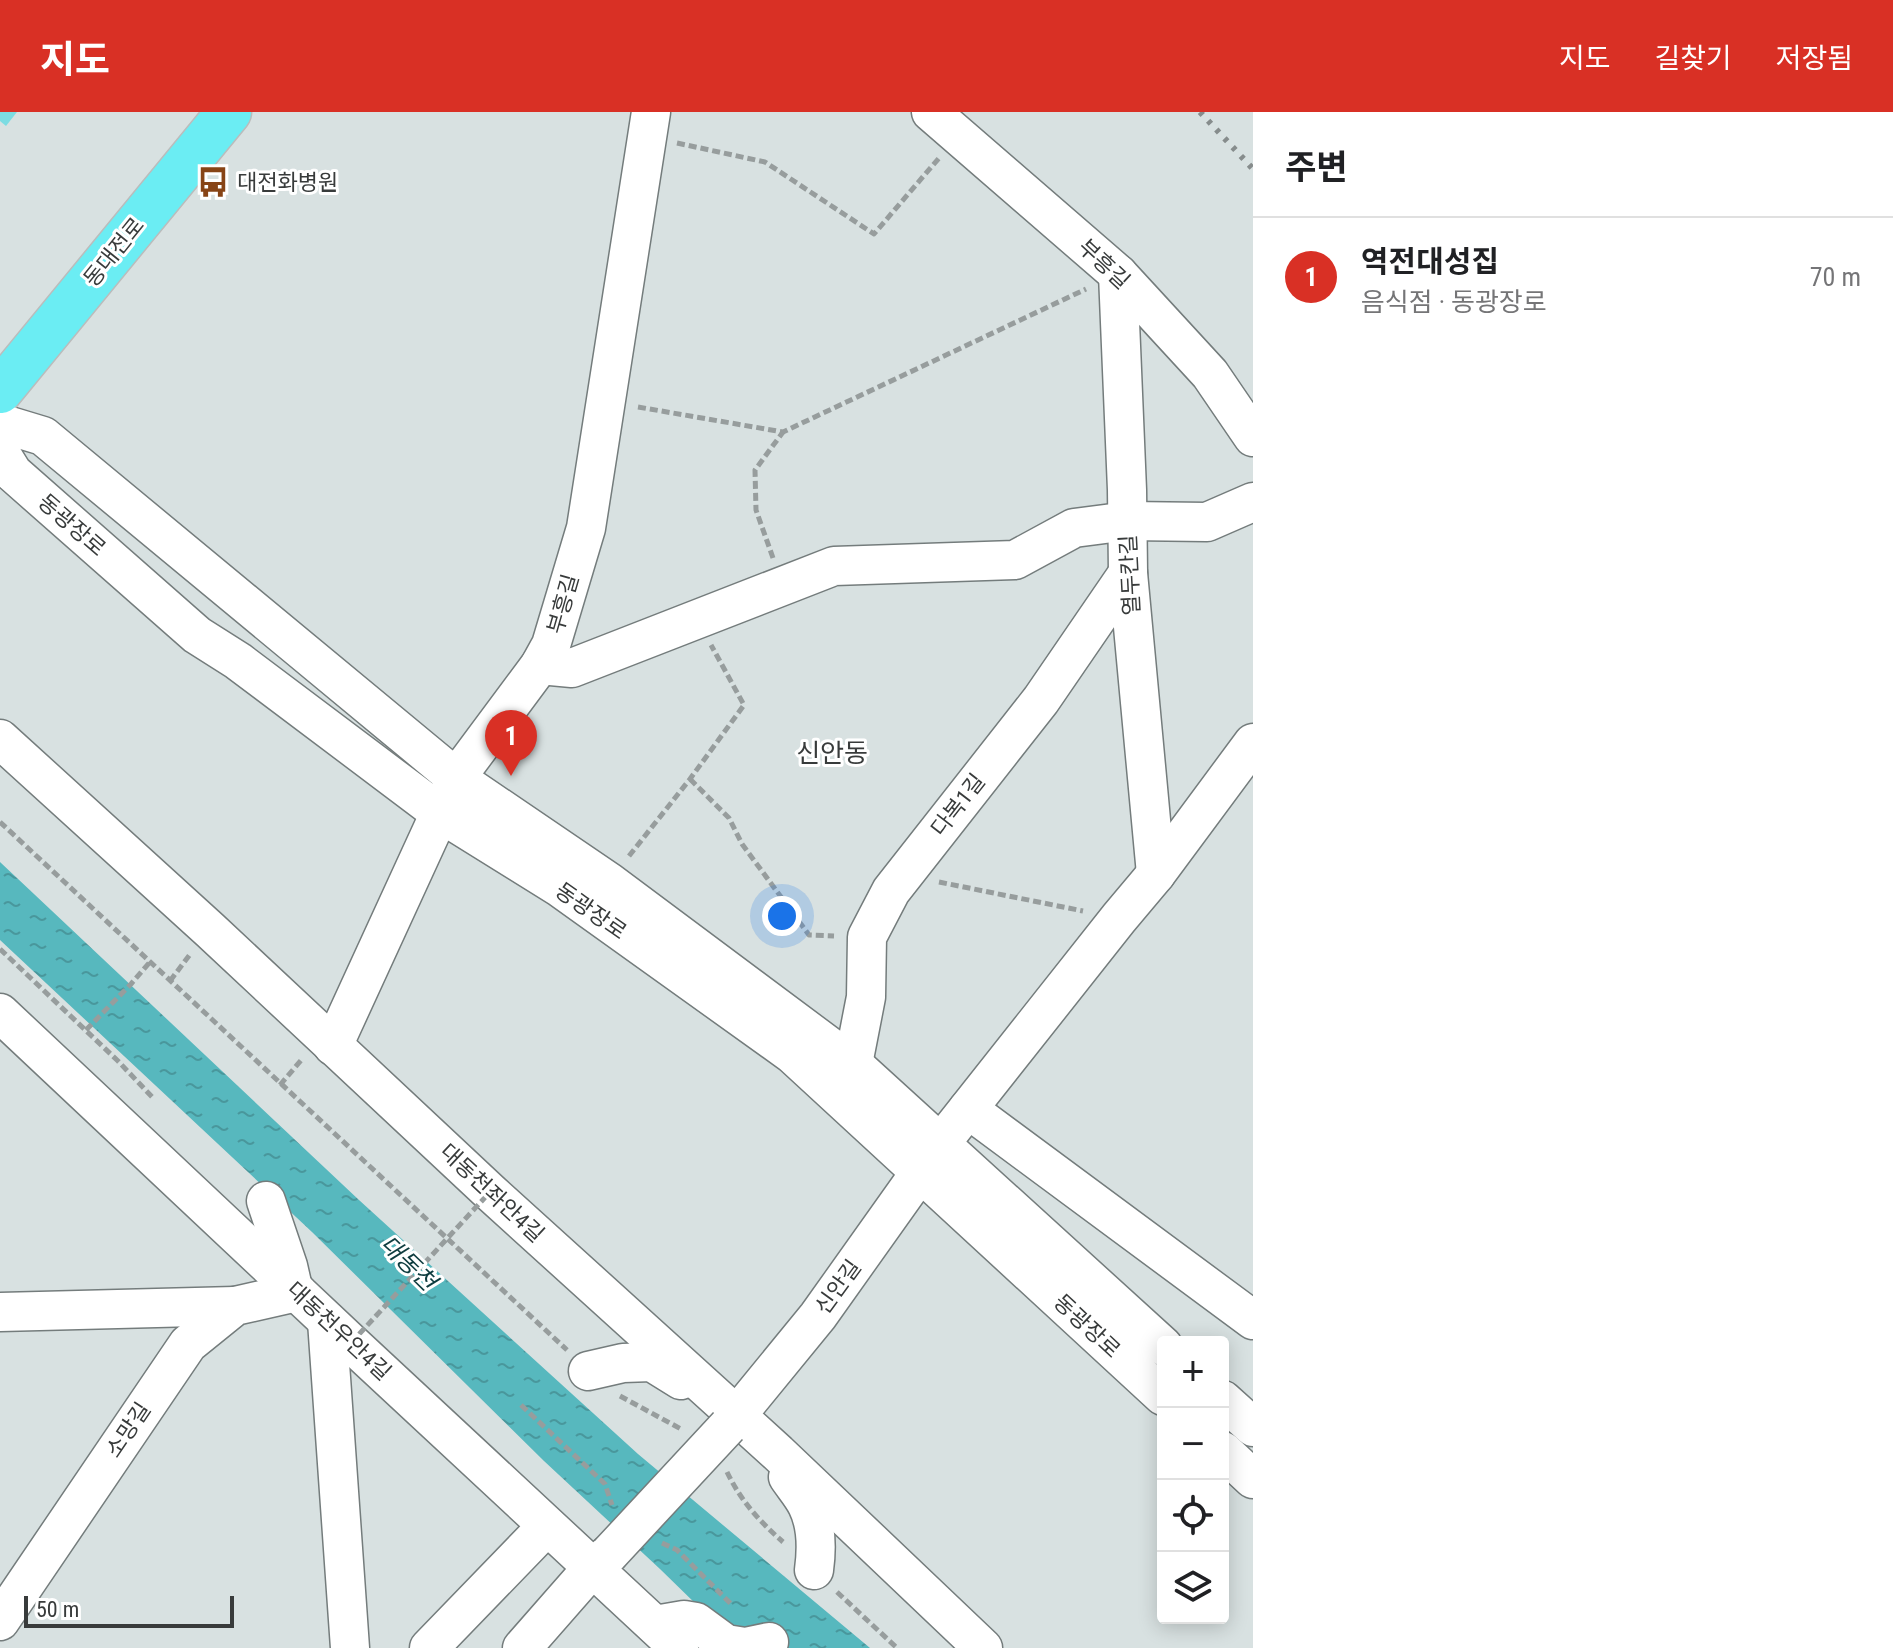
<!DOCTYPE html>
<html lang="ko">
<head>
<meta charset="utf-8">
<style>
  :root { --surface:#fff; --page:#f2f2f2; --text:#202124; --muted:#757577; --line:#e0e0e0; --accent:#d93025 }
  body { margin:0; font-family:"Roboto Condensed","Noto Sans KR",sans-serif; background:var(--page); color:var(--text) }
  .controls { position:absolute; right:24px; bottom:24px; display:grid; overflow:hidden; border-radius:8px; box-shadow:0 4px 20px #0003 }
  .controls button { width:72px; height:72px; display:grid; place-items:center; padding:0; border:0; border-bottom:2px solid var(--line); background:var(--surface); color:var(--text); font:40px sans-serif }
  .scale { position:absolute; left:24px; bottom:20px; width:210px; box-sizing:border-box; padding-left:8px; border:4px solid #383b3b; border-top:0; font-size:22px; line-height:28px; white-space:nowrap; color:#383b3b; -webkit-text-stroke:6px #fff; paint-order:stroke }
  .you { position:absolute; left:782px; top:804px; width:28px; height:28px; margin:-20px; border:6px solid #fff; border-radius:50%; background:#1a73e8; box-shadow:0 0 0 12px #1a73e833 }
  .badge { display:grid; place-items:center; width:52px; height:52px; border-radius:50%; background:var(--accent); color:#fff; font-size:26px; font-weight:700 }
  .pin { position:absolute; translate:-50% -66px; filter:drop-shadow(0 2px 4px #0008) }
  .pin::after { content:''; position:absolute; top:42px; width:28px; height:24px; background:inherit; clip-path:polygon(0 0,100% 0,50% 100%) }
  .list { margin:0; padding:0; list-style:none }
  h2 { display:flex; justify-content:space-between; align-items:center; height:104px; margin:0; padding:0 32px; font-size:34px }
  h2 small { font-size:26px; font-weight:400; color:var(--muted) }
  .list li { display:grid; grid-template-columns:52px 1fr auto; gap:24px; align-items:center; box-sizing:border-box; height:120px; padding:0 32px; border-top:2px solid var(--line) }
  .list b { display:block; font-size:30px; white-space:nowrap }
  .list p { margin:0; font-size:26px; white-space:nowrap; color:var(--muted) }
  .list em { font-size:26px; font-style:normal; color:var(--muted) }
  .icon { flex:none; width:44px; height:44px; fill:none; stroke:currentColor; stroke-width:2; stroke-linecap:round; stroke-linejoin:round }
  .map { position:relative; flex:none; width:1253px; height:1536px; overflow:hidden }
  header { display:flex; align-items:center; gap:48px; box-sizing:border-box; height:112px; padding:0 40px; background:var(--accent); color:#fff }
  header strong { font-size:38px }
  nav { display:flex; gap:44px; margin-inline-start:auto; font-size:28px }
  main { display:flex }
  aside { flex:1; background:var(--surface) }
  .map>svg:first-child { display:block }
  .water { fill:url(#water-ripples) }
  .building { fill:#7cdce2 }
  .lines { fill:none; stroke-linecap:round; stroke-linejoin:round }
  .minor-casing { stroke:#747c7c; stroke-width:41 }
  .major-casing { stroke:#bbbcbc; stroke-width:47 }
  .path { stroke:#979d9d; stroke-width:5; stroke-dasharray:8 4; stroke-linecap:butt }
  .minor { stroke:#fff; stroke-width:38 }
  .major { stroke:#6bedf3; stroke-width:44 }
  .rail { stroke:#868c8c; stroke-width:6; stroke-dasharray:4 8; stroke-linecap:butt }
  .minor-bridge-casing { stroke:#747c7c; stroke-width:41; stroke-linecap:butt }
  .path-bridge { stroke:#979d9d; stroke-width:5; stroke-dasharray:8 4; stroke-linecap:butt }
  .minor-bridge { stroke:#fff; stroke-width:38 }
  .labels { text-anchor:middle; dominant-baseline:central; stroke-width:6; stroke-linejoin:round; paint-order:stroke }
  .poi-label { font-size:22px; fill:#383b3b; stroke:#fff; text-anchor:start }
  .street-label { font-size:22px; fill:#383b3b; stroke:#fff }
  .water-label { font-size:24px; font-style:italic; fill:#0e3c3f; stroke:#fff }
  .quarter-label { font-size:26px; fill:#383b3b; stroke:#fff }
</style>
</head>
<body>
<header>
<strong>지도</strong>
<nav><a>지도</a><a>길찾기</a><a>저장됨</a></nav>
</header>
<main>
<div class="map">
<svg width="1253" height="1536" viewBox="0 0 1253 1536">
  <defs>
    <pattern id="water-ripples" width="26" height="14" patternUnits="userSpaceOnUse" patternTransform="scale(2)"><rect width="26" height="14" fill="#57b8be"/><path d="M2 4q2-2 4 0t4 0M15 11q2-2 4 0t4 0" fill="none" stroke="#49979c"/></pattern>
  </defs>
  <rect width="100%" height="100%" fill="#d8e1e1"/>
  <polygon class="water" points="0,750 359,1088 638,1342 870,1536 741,1536 660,1457 544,1349 312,1120 0,828"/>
  <polygon class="building" points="0,0 17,0 6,14 0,9"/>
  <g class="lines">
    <defs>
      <g id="minor">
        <polyline points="931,0 1118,162 1210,262 1253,325"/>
        <polyline points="1118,162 1127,378 1128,461 1156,762"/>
        <polyline points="0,311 43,324 456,666 609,770 853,952 1163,1234"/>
        <polyline points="0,340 13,361 197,523 238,549 440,701 559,775 792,942 1163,1284"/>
        <polyline points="540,553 572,556 834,454 1015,448 1074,416 1128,409 1207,410 1253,390"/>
        <polyline points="0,627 210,818 490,1080 778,1341 983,1536"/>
        <polyline points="0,901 351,1231 679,1536"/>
        <polyline points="333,934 456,666 540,553 551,533 586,416 651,0"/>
        <polyline points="853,952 866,885 867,825 891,779 1041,588 1128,461"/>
        <polyline points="968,997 1253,1208"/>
        <polyline points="266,1089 288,1154 293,1176"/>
        <polyline points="0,1200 235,1194"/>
        <polyline points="327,1209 350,1536"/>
        <polyline points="588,1259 623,1251 652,1250 681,1268"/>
        <polyline points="1223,1288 1253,1315"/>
        <polyline points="728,1314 818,1204 941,1031 1119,806 1156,762 1253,631"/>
        <polyline points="1223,1339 1253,1367"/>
        <path d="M788,1365C794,1374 802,1383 807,1393C817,1413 817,1436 814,1458"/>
        <polyline points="0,1509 188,1232 235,1194 297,1180"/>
        <polyline points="655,1513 684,1508 696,1510 726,1532 745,1535 769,1530"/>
        <polyline points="429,1536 547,1414"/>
        <polyline points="522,1536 593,1455 609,1442"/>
      </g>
      <polyline id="major" points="0,279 229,0"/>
    </defs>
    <use href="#minor" class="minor-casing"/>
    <use href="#major" class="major-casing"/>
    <g class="path">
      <polyline points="677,31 765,50 874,122 939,46"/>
      <polyline points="638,295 783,320 1086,177"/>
      <polyline points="773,446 756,398 755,358 783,320"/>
      <polyline points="690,667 729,706 742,732 809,823 834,824"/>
      <polyline points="0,710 567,1238"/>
      <polyline points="629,744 690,667 744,593 711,533"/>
      <polyline points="939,770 1083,799"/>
      <polyline points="0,837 118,949 154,987"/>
      <polyline points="170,869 191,841"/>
      <polyline points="86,918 131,872 149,851"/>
      <polyline points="280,973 303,946"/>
      <polyline points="620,1284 681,1317"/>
      <polyline points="521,1293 605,1372 612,1393"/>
      <path d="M727,1360C741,1389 759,1409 783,1430"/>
      <polyline points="662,1431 677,1438 732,1493"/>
      <polyline points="837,1480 897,1536"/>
    </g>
    <use href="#minor" class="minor"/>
    <use href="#major" class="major"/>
    <polyline class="rail" points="1200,0 1253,57"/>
    <defs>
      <polyline id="minor-bridge" points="609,1442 728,1314"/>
    </defs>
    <use href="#minor-bridge" class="minor-bridge-casing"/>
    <polyline class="path-bridge" points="351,1231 490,1080"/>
    <use href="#minor-bridge" class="minor-bridge"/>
  </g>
  <defs>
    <symbol id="bus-bare" viewBox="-9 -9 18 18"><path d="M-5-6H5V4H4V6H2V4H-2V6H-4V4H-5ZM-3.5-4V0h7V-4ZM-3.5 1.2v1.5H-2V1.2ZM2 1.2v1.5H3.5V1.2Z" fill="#874416" stroke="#fff" stroke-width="2.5" paint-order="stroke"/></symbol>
  </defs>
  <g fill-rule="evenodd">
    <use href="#bus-bare" x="191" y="48" width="44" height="44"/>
  </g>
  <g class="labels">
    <g class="poi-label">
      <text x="237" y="70">대전화병원</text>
    </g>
    <g class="street-label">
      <text transform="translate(114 140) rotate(-51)">동대전로</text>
      <text transform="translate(1104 152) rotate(43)">부흥길</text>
      <text transform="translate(72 413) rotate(41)">동광장로</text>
      <text transform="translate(1130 463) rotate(-93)">열두칸길</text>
      <text transform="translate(563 492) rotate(-74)">부흥길</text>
      <text transform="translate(958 693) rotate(-52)">다복1길</text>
      <text transform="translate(591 799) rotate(35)">동광장로</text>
      <text transform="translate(492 1081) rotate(43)">대동천좌안4길</text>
      <text transform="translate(838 1175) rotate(-54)">신안길</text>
      <text transform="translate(1087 1214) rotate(43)">동광장로</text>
      <text transform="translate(339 1219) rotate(43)">대동천우안4길</text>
      <text transform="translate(128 1318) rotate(-56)">소망길</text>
    </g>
    <g class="water-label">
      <text transform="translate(408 1151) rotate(44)">대동천</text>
    </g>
    <g class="quarter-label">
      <text x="832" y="641">신안동</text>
    </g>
  </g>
</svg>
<div class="controls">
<button>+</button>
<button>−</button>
<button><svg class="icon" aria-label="locate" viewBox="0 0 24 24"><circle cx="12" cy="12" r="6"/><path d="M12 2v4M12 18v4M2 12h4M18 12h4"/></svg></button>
<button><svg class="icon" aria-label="layers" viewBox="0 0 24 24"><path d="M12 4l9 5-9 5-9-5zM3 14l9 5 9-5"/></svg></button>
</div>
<div class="scale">50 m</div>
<div class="you"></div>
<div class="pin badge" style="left:511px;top:664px">1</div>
</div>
<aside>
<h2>주변<small></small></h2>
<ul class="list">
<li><span class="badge">1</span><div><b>역전대성집</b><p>음식점 · 동광장로</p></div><em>70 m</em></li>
</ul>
</aside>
</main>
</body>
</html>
